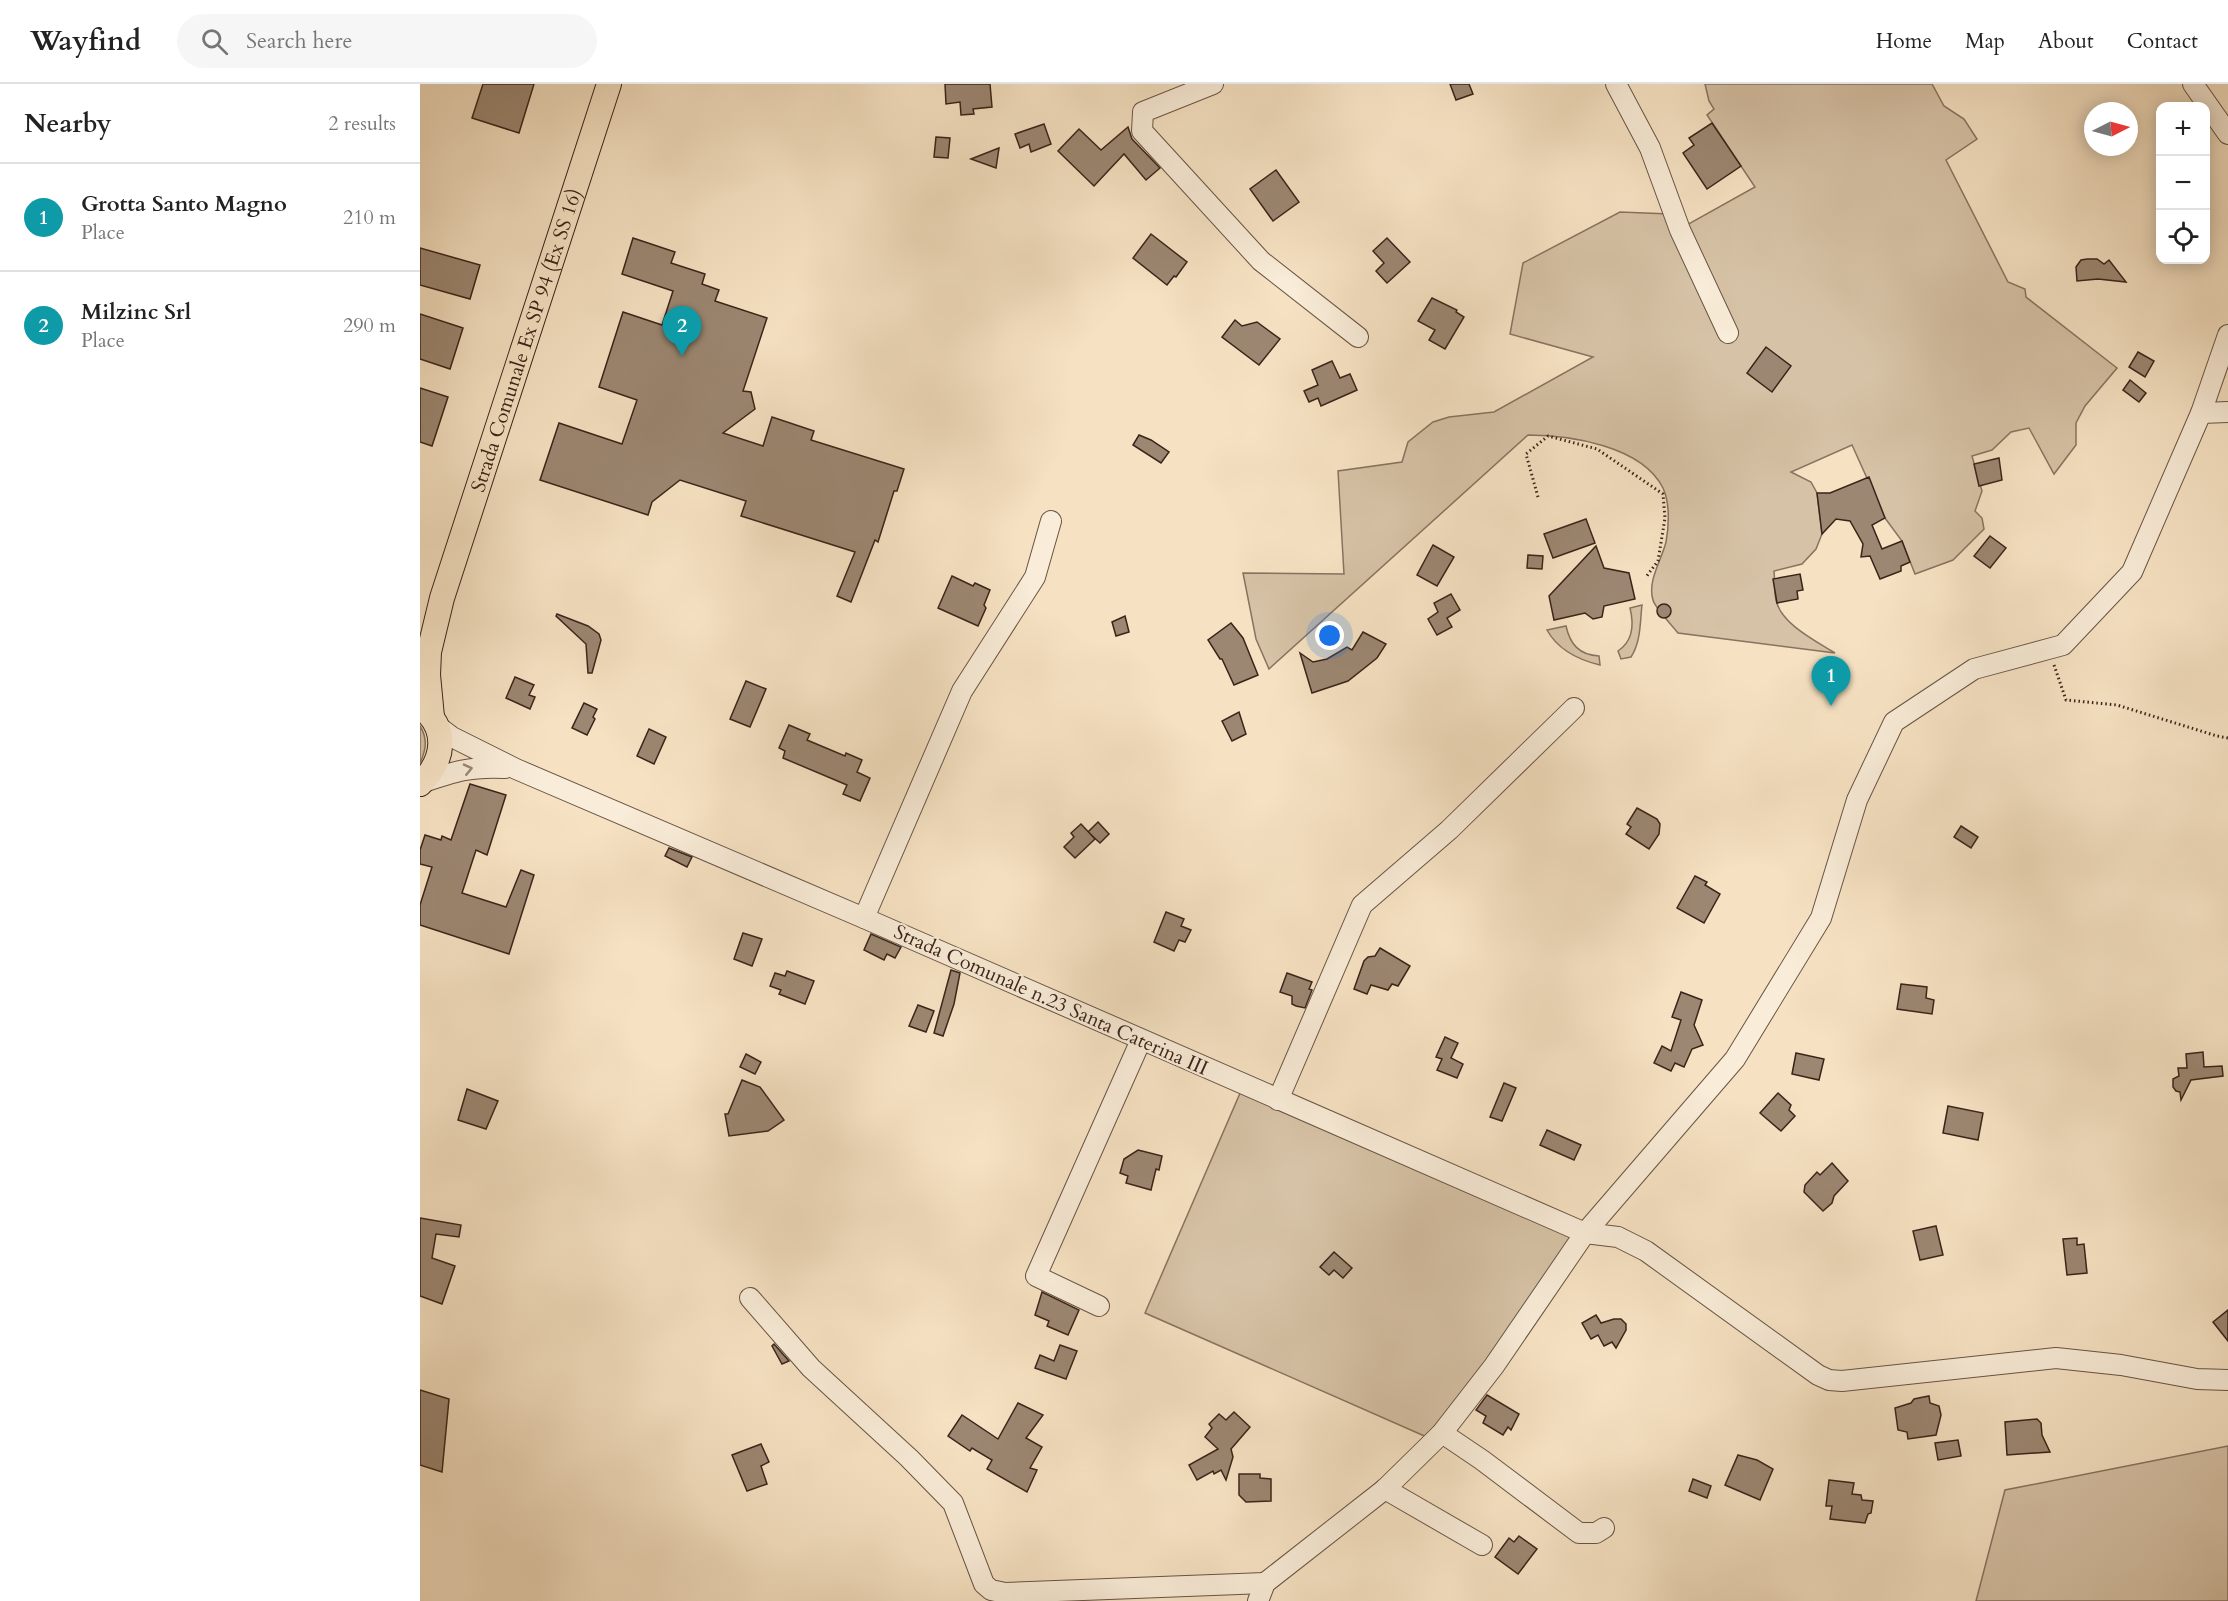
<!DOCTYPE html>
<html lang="en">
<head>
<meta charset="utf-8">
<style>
  :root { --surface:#fff; --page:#f6f6f6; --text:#222; --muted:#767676; --line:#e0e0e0; --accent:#1a73e8 }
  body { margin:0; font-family:Cardo,serif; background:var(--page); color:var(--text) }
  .controls { position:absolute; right:18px; top:18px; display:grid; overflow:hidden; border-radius:12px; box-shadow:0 3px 15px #0003 }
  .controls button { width:54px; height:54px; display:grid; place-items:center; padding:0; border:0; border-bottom:2px solid var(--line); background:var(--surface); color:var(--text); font:30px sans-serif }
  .compass { position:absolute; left:1664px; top:18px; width:54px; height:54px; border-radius:50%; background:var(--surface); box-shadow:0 3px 15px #0003; rotate:84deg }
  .you { position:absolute; left:910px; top:552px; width:21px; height:21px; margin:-15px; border:4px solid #fff; border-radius:50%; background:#1a73e8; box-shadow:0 0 0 9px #1a73e833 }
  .badge { display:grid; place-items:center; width:39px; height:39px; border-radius:50%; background:var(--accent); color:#fff; font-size:20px; font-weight:700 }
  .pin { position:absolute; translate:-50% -50px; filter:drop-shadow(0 2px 3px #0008) }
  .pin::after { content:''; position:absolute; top:32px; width:21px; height:18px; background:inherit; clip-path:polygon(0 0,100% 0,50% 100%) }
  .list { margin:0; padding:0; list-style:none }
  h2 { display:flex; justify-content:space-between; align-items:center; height:78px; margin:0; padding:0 24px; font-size:26px }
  h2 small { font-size:20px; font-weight:400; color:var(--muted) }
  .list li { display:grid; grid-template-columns:39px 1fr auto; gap:18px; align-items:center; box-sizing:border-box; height:108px; padding:0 24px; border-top:2px solid var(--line) }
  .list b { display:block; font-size:22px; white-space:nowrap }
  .list p { margin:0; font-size:20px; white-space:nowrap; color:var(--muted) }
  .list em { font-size:20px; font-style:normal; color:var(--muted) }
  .icon { flex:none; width:33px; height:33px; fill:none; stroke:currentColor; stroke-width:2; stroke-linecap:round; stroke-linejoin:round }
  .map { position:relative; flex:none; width:1808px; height:1517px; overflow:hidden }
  header { display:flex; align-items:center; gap:36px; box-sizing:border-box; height:84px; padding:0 30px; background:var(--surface); border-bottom:2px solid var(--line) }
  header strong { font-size:28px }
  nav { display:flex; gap:33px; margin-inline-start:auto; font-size:21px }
  .search { width:420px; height:54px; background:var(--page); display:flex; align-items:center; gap:15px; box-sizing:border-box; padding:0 21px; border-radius:33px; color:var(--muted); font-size:22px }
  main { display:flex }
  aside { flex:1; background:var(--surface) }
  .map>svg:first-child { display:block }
  .green { fill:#d6c2a6; stroke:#887360; stroke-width:1.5 }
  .building { fill:#9c8772; stroke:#3a241a; stroke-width:1.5 }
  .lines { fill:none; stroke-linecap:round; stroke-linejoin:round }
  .minor-casing { stroke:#695444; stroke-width:22 }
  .major-casing { stroke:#3a241a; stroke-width:26 }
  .path { stroke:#3a241a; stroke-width:3; stroke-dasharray:1.5 3; stroke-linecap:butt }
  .minor { stroke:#f9ecd8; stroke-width:20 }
  .major { stroke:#f6e2c3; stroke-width:24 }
  .oneway { stroke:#9a8879 }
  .labels { text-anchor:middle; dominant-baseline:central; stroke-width:4.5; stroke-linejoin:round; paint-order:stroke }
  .street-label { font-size:20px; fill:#3a241a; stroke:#f9ecd8 }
</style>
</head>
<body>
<header>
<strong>Wayfind</strong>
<div class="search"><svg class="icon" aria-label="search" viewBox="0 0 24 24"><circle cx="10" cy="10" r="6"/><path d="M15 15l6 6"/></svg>Search here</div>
<nav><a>Home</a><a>Map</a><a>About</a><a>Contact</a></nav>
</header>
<main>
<aside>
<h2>Nearby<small>2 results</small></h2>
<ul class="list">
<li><span class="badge" style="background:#0f9aa8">1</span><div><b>Grotta Santo Magno</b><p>Place</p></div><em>210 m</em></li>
<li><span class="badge" style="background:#0f9aa8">2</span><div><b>Milzinc Srl</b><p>Place</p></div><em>290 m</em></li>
</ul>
</aside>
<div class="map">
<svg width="1808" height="1517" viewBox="0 0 1808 1517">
  <rect width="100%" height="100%" fill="#f6e2c3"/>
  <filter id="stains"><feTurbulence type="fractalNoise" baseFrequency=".00333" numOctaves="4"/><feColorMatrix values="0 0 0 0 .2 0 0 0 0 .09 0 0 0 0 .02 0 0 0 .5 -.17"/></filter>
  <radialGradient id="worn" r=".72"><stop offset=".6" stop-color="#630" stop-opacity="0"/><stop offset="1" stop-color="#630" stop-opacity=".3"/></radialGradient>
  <g class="green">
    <path d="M1285,0H1512L1524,22L1544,35L1557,55L1526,76L1588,198L1605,205L1606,213L1697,284L1665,322L1656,339V361L1634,390L1609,344L1591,348L1572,366L1552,372L1562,407L1555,427L1562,434L1564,445L1533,476L1495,490L1482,457L1465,434L1432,361L1371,388L1391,398L1397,409L1402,450L1396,465L1382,480L1354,487C1355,497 1354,507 1356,516C1361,540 1396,557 1415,569L1258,549C1252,541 1235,524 1233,516C1227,497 1242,475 1246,458C1249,442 1250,419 1243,404C1222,362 1150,351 1108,351L849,585L836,555L823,489L924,490L918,387L982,378L988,358L1013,338L1029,333L1074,328L1173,273L1090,250L1103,179L1200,128L1250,130L1267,141L1335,103L1287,31L1294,25L1289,17Z"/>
    <path d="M1222,521C1220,538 1221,558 1211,573L1201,575L1198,567C1213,557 1214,540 1210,524Z"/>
    <path d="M1146,542C1150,560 1159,571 1179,572L1180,581C1159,576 1138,566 1127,546Z"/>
    <path d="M0,642C8,655 6,666 0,679Z"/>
    <polygon points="821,1007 1165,1149 1009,1354 725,1229"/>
    <polygon points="1808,1362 1808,1517 1556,1517 1585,1406"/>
  </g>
  <g class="building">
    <polygon points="63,0 114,0 99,49 52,34"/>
    <polygon points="525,0 570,0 572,23 553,25 554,30 541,31 540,18 526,20"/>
    <polygon points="1030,0 1049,0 1053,10 1036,16"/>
    <polygon points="1292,39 1321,82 1287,105 1263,69 1274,61 1269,54"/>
    <polygon points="624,40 631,60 611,68 609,60 600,64 595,50"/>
    <polygon points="708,43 712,55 740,84 726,96 704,70 674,102 638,67 659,45 681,66"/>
    <polygon points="516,53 530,54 528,74 514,73"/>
    <polygon points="579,64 576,84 551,75"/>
    <polygon points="856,86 879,118 853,137 830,105"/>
    <polygon points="731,150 767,178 756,193 754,192 747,201 713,174"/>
    <polygon points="213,154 255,168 251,179 285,190 282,200 299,206 295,217 347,234 323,307 331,308 335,325 303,349 343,362 352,333 394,347 391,356 484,385 477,407 474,407 458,458 455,456 431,518 417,512 435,468 321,432 326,417 260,396 232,418 228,431 120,396 139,339 202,360 217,316 179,303 203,228 242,241 253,207 202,190"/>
    <polygon points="967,154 990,178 967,199 956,187 964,179 953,167"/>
    <polygon points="0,164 60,181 50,215 0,201"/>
    <polygon points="1667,175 1677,175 1684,180 1689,176 1706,198 1678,195 1657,197 1656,183 1661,176"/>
    <polygon points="1012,214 1037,226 1036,228 1044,233 1025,265 1009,256 1015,246 998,237"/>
    <polygon points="0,230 43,244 30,285 0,275"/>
    <polygon points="815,236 822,242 837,238 860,255 839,281 802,253"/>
    <polygon points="1346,263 1371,282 1352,308 1327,289"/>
    <polygon points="1718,268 1734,277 1725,293 1709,283"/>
    <polygon points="912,277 920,294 930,290 937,306 901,322 898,314 889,318 884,307 898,301 892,286"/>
    <polygon points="1710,296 1726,309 1719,318 1703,306"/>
    <polygon points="0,304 28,313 12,362 0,358"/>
    <polygon points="719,351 731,356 749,368 741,379 713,361"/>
    <polygon points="1579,374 1582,396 1559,402 1554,380"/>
    <polygon points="1449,393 1465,434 1452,441 1462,465 1482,457 1490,478 1481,482 1481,487 1460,495 1450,472 1441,473 1443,460 1430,437 1416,435 1402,450 1397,409 1410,409"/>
    <polygon points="1166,435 1175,459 1133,474 1124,450"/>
    <polygon points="1570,452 1586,464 1570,484 1554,472"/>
    <polygon points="1013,461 1034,473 1017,502 997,491"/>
    <polygon points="1176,462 1184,484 1209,489 1215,515 1184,522 1182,533 1173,535 1165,529 1134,536 1129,512"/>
    <polygon points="1108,471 1123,472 1122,485 1107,484"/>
    <polygon points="1380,490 1383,506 1377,507 1378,515 1357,519 1353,495"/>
    <polygon points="532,492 553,502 555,499 570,506 564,521 566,524 558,542 518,524"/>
    <polygon points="1031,510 1040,526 1027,534 1032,543 1017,551 1008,535 1018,528 1014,519"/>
    <circle cx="1244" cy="527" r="7"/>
    <polygon points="137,530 168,542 179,550 181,556 172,589 168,589 166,560 136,532"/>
    <polygon points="705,532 709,548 696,552 692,538"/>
    <polygon points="811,539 823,554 838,591 814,601 802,575 800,575 788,556"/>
    <polygon points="943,548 966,560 957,574 928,597 892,609 880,569 893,578 907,575 927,563 932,566"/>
    <polygon points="95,593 114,601 109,611 115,613 110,625 86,614"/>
    <polygon points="326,597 346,605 330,643 310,635"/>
    <polygon points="164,619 177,625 173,633 175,635 167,651 152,644"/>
    <polygon points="819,628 826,650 812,657 802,637"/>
    <polygon points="369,641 390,650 387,656 425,672 426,669 442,676 437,688 450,694 440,717 423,710 427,701 363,674 365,667 359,664"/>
    <polygon points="229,645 246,653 234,680 217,672"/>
    <polygon points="50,700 86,711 67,771 56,766 42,809 86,823 101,786 114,791 89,870 0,841 0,821 12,783 0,780 0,766 5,751 21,756 22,752 31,756"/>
    <polygon points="1217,724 1237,735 1240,740 1239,750 1229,765 1206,750 1211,743 1207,740"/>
    <polygon points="678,738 689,750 680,759 668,748"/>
    <polygon points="661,740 675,755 655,774 644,763 654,753 651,749"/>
    <polygon points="1541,742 1558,753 1551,764 1534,753"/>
    <polygon points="249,764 272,773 267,783 245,772"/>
    <polygon points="1275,792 1287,798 1285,801 1300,810 1284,839 1257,824"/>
    <polygon points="746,828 764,835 761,842 771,846 765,858 759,856 754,867 734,858"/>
    <polygon points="323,849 342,855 332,882 314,875"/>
    <polygon points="451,850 481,863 475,874 467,870 464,876 444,866"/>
    <polygon points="960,864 990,882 978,902 972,900 968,906 951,901 947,910 934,905 944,877 948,873 955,872"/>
    <polygon points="531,886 540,889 534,920 523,952 514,949"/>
    <polygon points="367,887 394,897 385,920 359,910 361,906 350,902 355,889 365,892"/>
    <polygon points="867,889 892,898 889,905 892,906 885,924 876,922 872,920 872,912 860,908"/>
    <polygon points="1481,900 1507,903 1506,914 1514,916 1512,930 1477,925"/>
    <polygon points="1261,908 1282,916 1274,941 1283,961 1272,965 1264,983 1255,979 1251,987 1234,979 1242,962 1251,967 1261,936 1252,933"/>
    <polygon points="498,921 514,927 506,948 489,942"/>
    <polygon points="1025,953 1038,959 1031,974 1043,980 1037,994 1017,986 1022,975 1016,973"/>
    <polygon points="1783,968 1784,983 1802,982 1803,992 1771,996 1761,1016 1760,1008 1756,1007 1753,1003 1753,995 1759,992 1758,984 1767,984 1766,970"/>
    <polygon points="1376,969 1404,975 1399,996 1372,990"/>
    <polygon points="326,970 341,978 335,990 320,983"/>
    <polygon points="322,996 340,1003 364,1036 348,1047 309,1052 305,1030 308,1030"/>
    <polygon points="1084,999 1096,1004 1082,1037 1070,1033"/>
    <polygon points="47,1005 78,1017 66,1045 38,1036"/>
    <polygon points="1358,1009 1371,1021 1369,1026 1375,1032 1361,1047 1340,1029"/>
    <polygon points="1528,1022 1563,1029 1558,1056 1523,1049"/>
    <polygon points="1127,1046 1161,1061 1154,1076 1120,1061"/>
    <polygon points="718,1066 742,1072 739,1086 736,1085 731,1106 706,1099 708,1092 700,1089 704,1075"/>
    <polygon points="1412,1079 1428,1097 1414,1112 1412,1119 1403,1127 1384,1108 1385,1101 1397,1088 1400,1091"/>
    <polygon points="0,1134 41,1141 39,1153 16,1150 12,1174 35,1182 22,1220 0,1212"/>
    <polygon points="1516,1142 1523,1171 1500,1176 1493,1147"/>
    <polygon points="1657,1154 1657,1161 1664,1160 1667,1189 1647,1191 1643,1155"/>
    <polygon points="914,1168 932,1184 923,1194 914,1186 909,1191 900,1183"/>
    <polygon points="622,1208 659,1226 648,1251 627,1242 629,1237 615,1231"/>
    <polygon points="1808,1226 1808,1257 1793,1238"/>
    <polygon points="1176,1231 1181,1239 1194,1235 1201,1235 1206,1240 1206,1246 1196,1264 1192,1258 1184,1262 1178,1251 1171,1255 1162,1239"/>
    <polygon points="354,1260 369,1277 362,1280 352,1262"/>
    <polygon points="640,1261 657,1267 646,1295 615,1284 620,1271 634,1277"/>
    <polygon points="0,1306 29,1315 22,1388 0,1381"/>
    <polygon points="1067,1311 1099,1330 1091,1346 1088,1343 1083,1351 1063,1339 1066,1332 1056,1326"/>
    <polygon points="1509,1312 1510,1319 1519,1322 1521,1331 1516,1351 1488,1355 1487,1348 1478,1346 1475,1324 1491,1319 1494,1315"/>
    <polygon points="598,1319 623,1331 606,1354 622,1363 610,1384 617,1386 607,1408 567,1385 572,1376 552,1364 550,1367 528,1352 542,1331 578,1355"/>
    <polygon points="814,1328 830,1343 811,1365 813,1373 806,1396 801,1386 794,1390 793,1387 777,1396 769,1381 798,1365 785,1353 792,1344 789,1340 799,1330 806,1336"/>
    <polygon points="1617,1335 1621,1339 1622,1351 1630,1368 1587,1371 1585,1338"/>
    <polygon points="1538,1356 1541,1372 1518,1376 1515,1359"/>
    <polygon points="341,1360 349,1378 341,1382 347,1400 327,1407 312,1371"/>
    <polygon points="1318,1371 1337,1376 1353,1385 1340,1416 1305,1401"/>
    <polygon points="819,1390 840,1390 840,1394 851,1395 851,1417 826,1418 819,1411"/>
    <polygon points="1273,1395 1291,1402 1287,1414 1269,1407"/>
    <polygon points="1409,1396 1434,1399 1432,1410 1441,1411 1442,1416 1453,1417 1451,1429 1448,1430 1445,1439 1410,1435 1412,1422 1406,1422"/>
    <polygon points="1099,1452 1117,1465 1098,1490 1075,1473 1089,1454 1094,1458"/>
  </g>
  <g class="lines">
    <defs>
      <g id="minor">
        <polyline points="793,0 723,28 722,47 841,177 938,253"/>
        <polyline points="1196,0 1230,64 1260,146 1308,249"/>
        <polyline points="1773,0 1808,50"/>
        <polyline points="1781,329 1808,328"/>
        <polyline points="16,641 32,653 96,685 444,834 1165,1149 1198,1153 1226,1167 1398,1291 1409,1296 1422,1297 1636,1274 1701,1281 1777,1295 1808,1296"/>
        <path d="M1,699C33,688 50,682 85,684"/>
        <polyline points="444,834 542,607 615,493 631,437"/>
        <polyline points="858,1016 942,821 1029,746 1154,624"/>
        <polyline points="330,1214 391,1284 489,1374 533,1419 564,1500 571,1506 585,1509 845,1499"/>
        <polyline points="679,1222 616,1192 721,956"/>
        <polyline points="1022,1349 1062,1376 1159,1449 1176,1449 1184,1444"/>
        <polyline points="965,1405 1062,1461"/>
        <polyline points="838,1517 845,1499 965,1405 1022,1349 1074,1282 1165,1149 1315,975 1401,834 1437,716 1474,638 1554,585 1643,561 1712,488 1781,329 1808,251"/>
      </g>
      <g id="major">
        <path d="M0,622C29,644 25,676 0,700"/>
        <path id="s1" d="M12,633L8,591L9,568L22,514L189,0"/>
      </g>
    </defs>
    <use href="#minor" class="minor-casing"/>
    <use href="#major" class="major-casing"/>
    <g class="path">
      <polyline points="1118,413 1106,370 1128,352 1177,365 1243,410 1245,434 1238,477 1226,493"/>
      <polyline points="1634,581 1646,616 1697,621 1797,652 1808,654"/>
    </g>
    <use href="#minor" class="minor"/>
    <use href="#major" class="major"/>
  </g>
  <defs><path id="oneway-chevron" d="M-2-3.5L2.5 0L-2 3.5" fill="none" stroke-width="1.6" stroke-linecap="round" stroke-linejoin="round" transform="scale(1.5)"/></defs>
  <use class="oneway" href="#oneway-chevron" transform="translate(48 685) rotate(-13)"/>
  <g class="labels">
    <g class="street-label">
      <text stroke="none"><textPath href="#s1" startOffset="392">Strada Comunale Ex SP 94 (Ex SS 16)</textPath></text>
      <text transform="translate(631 916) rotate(24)">Strada Comunale n.23 Santa Caterina III</text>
    </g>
  </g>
  <rect width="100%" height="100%" filter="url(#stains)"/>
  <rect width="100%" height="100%" fill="url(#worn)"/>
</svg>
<div class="controls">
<button>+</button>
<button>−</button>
<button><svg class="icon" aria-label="locate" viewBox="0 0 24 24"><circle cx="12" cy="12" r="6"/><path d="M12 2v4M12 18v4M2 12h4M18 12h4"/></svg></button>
</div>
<svg class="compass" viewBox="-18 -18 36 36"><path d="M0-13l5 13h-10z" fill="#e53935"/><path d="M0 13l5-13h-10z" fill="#767676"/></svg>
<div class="you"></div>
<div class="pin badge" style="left:1411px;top:622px;background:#0f9aa8">1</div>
<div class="pin badge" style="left:262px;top:272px;background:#0f9aa8">2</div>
</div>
</main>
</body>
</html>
